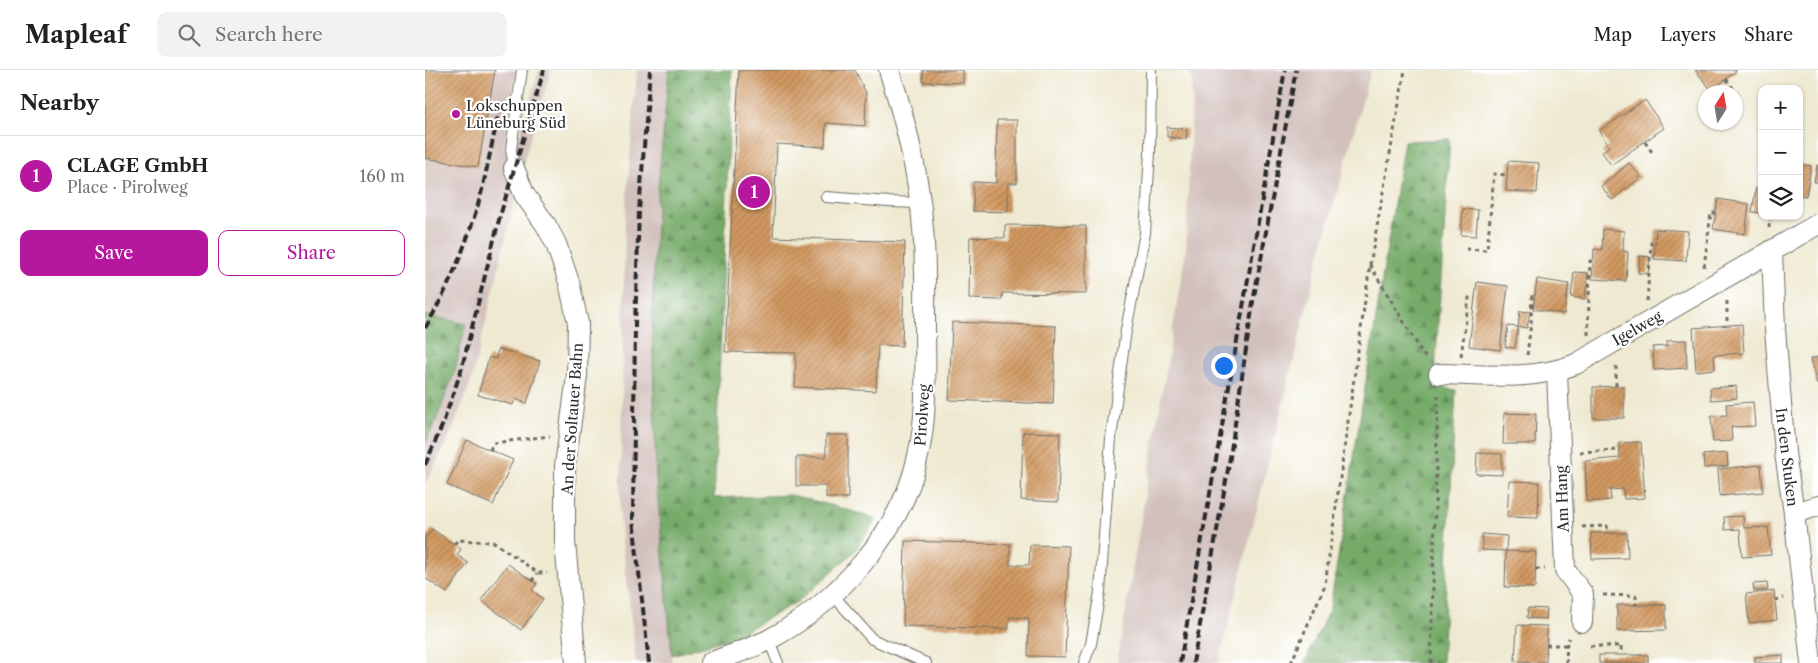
<!DOCTYPE html>
<html lang="en">
<head>
<meta charset="utf-8">
<style>
  :root { --surface:#fff; --page:#f2f2f2; --text:#202124; --muted:#757577; --line:#e0e0e0; --accent:#b5179e }
  body { margin:0; font-family:"Libre Caslon Text",serif; background:var(--page); color:var(--text) }
  .controls { position:absolute; right:15px; top:15px; display:grid; overflow:hidden; border-radius:10px; box-shadow:0 1px 4px #0004 }
  .controls button { width:45px; height:45px; display:grid; place-items:center; padding:0; border:0; border-bottom:1px solid var(--line); background:var(--surface); color:var(--text); font:25px sans-serif }
  .compass { position:absolute; left:1273px; top:15px; width:45px; height:45px; border-radius:50%; background:var(--surface); box-shadow:0 1px 4px #0004; rotate:11deg }
  .you { position:absolute; left:798px; top:295px; width:18px; height:18px; margin:-12px; border:4px solid #fff; border-radius:50%; background:#1a73e8; box-shadow:0 0 0 8px #1a73e833 }
  .badge { display:grid; place-items:center; width:32px; height:32px; border-radius:50%; background:var(--accent); color:#fff; font-size:16px; font-weight:700 }
  .pin { position:absolute; translate:-50% -50%; border:2px solid #fff; box-shadow:0 1px 5px #0006 }
  .list { margin:0; padding:0; list-style:none }
  h2 { display:flex; justify-content:space-between; align-items:center; height:65px; margin:0; padding:0 20px; font-size:21px }
  h2 small { font-size:16px; font-weight:400; color:var(--muted) }
  .list li { display:grid; grid-template-columns:32px 1fr auto; gap:15px; align-items:center; box-sizing:border-box; height:80px; padding:0 20px; border-top:1px solid var(--line) }
  .list b { display:block; font-size:19px; white-space:nowrap }
  .list p { margin:0; font-size:16px; white-space:nowrap; color:var(--muted) }
  .list em { font-size:16px; font-style:normal; color:var(--muted) }
  .actions { display:flex; gap:10px; padding:15px 20px }
  .actions a { flex:1; padding:11px 0; border:1px solid var(--accent); border-radius:10px; text-align:center; font-size:18px; color:var(--accent) }
  .actions .main { background:var(--accent); color:#fff }
  .icon { flex:none; width:28px; height:28px; fill:none; stroke:currentColor; stroke-width:2; stroke-linecap:round; stroke-linejoin:round }
  .map { position:relative; flex:none; width:1393px; height:593px; overflow:hidden }
  header { display:flex; align-items:center; gap:30px; box-sizing:border-box; height:70px; padding:0 25px; background:var(--surface); border-bottom:1px solid var(--line) }
  header strong { font-size:24px }
  nav { display:flex; gap:28px; margin-inline-start:auto; font-size:18px }
  .search { width:350px; height:45px; background:var(--page); display:flex; align-items:center; gap:12px; box-sizing:border-box; padding:0 18px; border-radius:10px; color:var(--muted); font-size:19px }
  main { display:flex }
  aside { flex:1; background:var(--surface) }
  .map>svg:first-child { display:block }
  .railway { fill:#d1c0bc }
  .forest { fill:url(#forest-firs); stroke:#506a49 }
  .building { fill:url(#building-hatch) }
  .lines { fill:none; stroke-linecap:round; stroke-linejoin:round }
  .service-casing { stroke:#6f6e65; stroke-width:12 }
  .minor-casing { stroke:#6f6e65; stroke-width:22 }
  .path { stroke:#6f6e65; stroke-width:3; stroke-dasharray:4 4; stroke-linecap:butt }
  .service { stroke:#fff; stroke-width:10 }
  .minor { stroke:#fff; stroke-width:20 }
  .rail { stroke:#2b2b2b; stroke-width:4; stroke-dasharray:8 4; stroke-linecap:butt }
  .poi-dot { fill:#b5179e; stroke:#fff; stroke-width:2 }
  .labels { text-anchor:middle; dominant-baseline:central; stroke-width:4.5; stroke-linejoin:round; paint-order:stroke }
  .poi-label { font-size:15px; fill:#2b2b2b; stroke:#fff; text-anchor:start }
  .street-label { font-size:15px; fill:#2b2b2b; stroke:#fff }
</style>
</head>
<body>
<header>
<strong>Mapleaf</strong>
<div class="search"><svg class="icon" aria-label="search" viewBox="0 0 24 24"><circle cx="10" cy="10" r="6"/><path d="M15 15l6 6"/></svg>Search here</div>
<nav><a>Map</a><a>Layers</a><a>Share</a></nav>
</header>
<main>
<aside>
<h2>Nearby<small></small></h2>
<ul class="list">
<li><span class="badge">1</span><div><b>CLAGE GmbH</b><p>Place · Pirolweg</p></div><em>160 m</em></li>
</ul>
<div class="actions"><a class="main">Save</a><a>Share</a></div>
</aside>
<div class="map">
<svg width="1393" height="593" viewBox="0 0 1393 593">
  <defs>
    <pattern id="forest-firs" width="22" height="20" patternUnits="userSpaceOnUse" patternTransform="scale(1.25)"><rect width="22" height="20" fill="#74aa67"/><path d="M5 1l3.5 6h-7zM16 11l3.5 6h-7z" fill="#5f8b55"/></pattern>
    <pattern id="building-hatch" width="6" height="6" patternUnits="userSpaceOnUse" patternTransform="scale(1.25)"><rect width="6" height="6" fill="#d29961"/><path d="M-1 1l2-2M0 6l6-6M5 7l2-2" fill="none" stroke="#ab7d50"/></pattern>
  </defs>
  <rect width="100%" height="100%" fill="#fff"/>
  <filter id="ink" filterUnits="userSpaceOnUse"><feTurbulence type="fractalNoise" baseFrequency=".02" numOctaves="2"/><feDisplacementMap in="SourceGraphic" scale="10" xChannelSelector="R" yChannelSelector="G"/><feConvolveMatrix kernelMatrix="1 2 1 2 8 2 1 2 1" color-interpolation-filters="sRGB"/></filter>
  <filter id="wash" filterUnits="userSpaceOnUse"><feTurbulence type="fractalNoise" baseFrequency=".0096" numOctaves="4" result="noise"/><feDisplacementMap in="SourceGraphic" scale="20" xChannelSelector="R" yChannelSelector="G"/><feGaussianBlur stdDeviation="1.12" result="paint"/><feColorMatrix in="noise" values="0 0 0 0 0 0 0 0 0 0 0 0 0 0 0 0 0 1.4 0 .05"/><feComposite in="paint" operator="in"/></filter>
  <g filter="url(#wash)">
    <rect width="100%" height="100%" fill="#eee9d0"/>
    <g class="railway">
      <polygon points="0,0 91,0 79,79 94,67 114,0 126,0 100,87 48,306 27,361 0,415 0,373 10,353 30,301 41,254 0,245"/>
      <polygon points="212,0 244,0 232,127 227,252 231,408 247,593 211,593 195,449 200,150"/>
      <polygon points="766,0 946,0 890,203 794,593 692,593 761,180 767,26"/>
    </g>
    <g class="forest">
      <polygon points="244,0 307,0 289,428 366,425 420,439 452,449 428,483 375,530 310,567 247,585 231,408 227,252 232,128"/>
      <polygon points="1025,69 1009,317 1031,320 1017,593 879,593 905,538 979,71"/>
      <polygon points="0,245 41,254 30,301 10,353 0,373"/>
    </g>
    <g id="blocks">
      <g class="building">
        <polygon points="0,0 70,0 53,97 0,88"/>
        <polygon points="314,0 430,0 441,23 440,56 401,53 400,77 352,74 348,167 480,172 477,276 453,275 451,321 370,317 371,283 300,282"/>
        <polygon points="498,0 538,0 538,13 498,12"/>
        <polygon points="1270,0 1312,0 1287,21"/>
        <polygon points="1220,30 1239,58 1186,95 1177,82 1184,76 1174,61"/>
        <polygon points="572,50 592,50 592,113 583,113 583,142 548,141 548,112 571,113"/>
        <polygon points="742,57 762,59 761,69 742,67"/>
        <polygon points="1083,91 1114,93 1112,123 1081,121"/>
        <polygon points="1204,93 1216,107 1187,130 1176,116"/>
        <polygon points="1374,94 1386,96 1381,126 1374,125"/>
        <polygon points="1392,95 1393,95 1393,112 1389,112"/>
        <polygon points="1331,118 1337,119 1337,143 1327,142"/>
        <polygon points="1293,129 1324,134 1320,164 1288,159"/>
        <polygon points="1038,139 1053,140 1051,166 1036,165"/>
        <polygon points="580,155 661,156 661,224 577,223 577,230 544,229 545,167 580,168"/>
        <polygon points="1178,159 1199,161 1198,181 1203,182 1201,211 1167,209 1169,179 1177,180"/>
        <polygon points="1231,159 1263,161 1261,191 1229,189"/>
        <polygon points="1215,186 1225,187 1223,204 1213,203"/>
        <polygon points="1149,202 1163,203 1160,229 1146,227"/>
        <polygon points="1112,209 1144,214 1139,244 1108,239"/>
        <polygon points="1052,212 1083,216 1075,280 1044,276"/>
        <polygon points="1095,241 1105,242 1102,258 1093,257"/>
        <polygon points="527,252 631,256 628,334 524,330"/>
        <polygon points="1317,254 1319,283 1289,285 1290,299 1271,301 1268,258"/>
        <polygon points="1083,256 1093,257 1090,278 1080,277"/>
        <polygon points="1261,270 1262,298 1229,300 1228,277 1242,276 1242,271"/>
        <polygon points="73,279 115,291 102,333 90,329 88,335 53,325 64,287 71,289"/>
        <polygon points="1393,287 1393,314 1392,315 1385,289"/>
        <polygon points="1199,316 1199,348 1168,348 1168,317"/>
        <polygon points="1311,316 1312,328 1286,330 1285,318"/>
        <polygon points="1328,332 1330,356 1306,357 1307,371 1288,372 1286,346 1302,345 1301,334"/>
        <polygon points="1079,343 1111,344 1110,374 1078,374"/>
        <polygon points="598,362 635,363 633,432 596,430"/>
        <polygon points="401,365 423,365 423,428 401,428 401,416 371,416 371,387 401,387"/>
        <polygon points="42,370 88,390 68,435 22,415"/>
        <polygon points="1216,372 1220,428 1199,429 1198,419 1185,420 1186,430 1162,432 1160,391 1195,388 1194,373"/>
        <polygon points="1052,383 1077,384 1077,405 1051,404"/>
        <polygon points="1302,383 1303,396 1279,398 1278,385"/>
        <polygon points="1336,395 1338,422 1295,426 1293,399"/>
        <polygon points="1084,411 1114,412 1113,448 1082,447"/>
        <polygon points="1318,446 1319,458 1343,457 1346,485 1317,487 1315,459 1300,460 1299,447"/>
        <polygon points="7,459 36,479 32,485 43,493 22,523 0,508 0,469"/>
        <polygon points="1166,463 1202,463 1203,488 1167,489"/>
        <polygon points="1057,464 1082,466 1081,481 1057,480"/>
        <polygon points="480,471 585,474 585,495 604,495 605,475 644,476 640,587 603,586 604,548 584,547 584,559 478,556"/>
        <polygon points="1081,481 1111,482 1110,518 1080,517"/>
        <polygon points="83,494 112,514 107,520 118,529 96,560 56,530"/>
        <polygon points="1342,513 1343,520 1329,521 1328,514"/>
        <polygon points="1349,521 1352,550 1324,553 1321,524"/>
        <polygon points="1192,535 1241,535 1241,560 1192,561"/>
        <polygon points="1103,538 1122,539 1121,549 1102,548"/>
        <polygon points="1092,555 1122,556 1121,592 1090,591"/>
        <rect x="1174" y="585" width="49" height="8"/>
        <polygon points="1358,585 1358,593 1330,593 1330,587"/>
      </g>
    </g>
  </g>
  <g filter="url(#ink)">
    <use href="#blocks" fill-opacity="0" stroke="#6f6e65" stroke-width="1"/>
    <g class="lines">
      <defs>
        <g id="service">
          <polyline points="89,98 86,79 97,0"/>
          <polyline points="401,127 464,132 495,133"/>
          <polyline points="408,525 447,569 501,593"/>
          <polyline points="344,570 353,593"/>
          <polyline points="659,593 666,574 675,522 686,368 701,260 720,163 725,83 726,0"/>
        </g>
        <g id="minor">
          <polyline points="89,98 99,124 121,155 131,174 144,212 153,253 152,306 140,396 140,472 151,593"/>
          <polyline points="1347,180 1350,259 1360,383 1369,443 1386,593"/>
          <polyline points="1132,301 1140,500 1158,524 1157,552"/>
          <path d="M1014,304C1060,305 1108,311 1151,294L1393,154"/>
          <polyline points="1369,443 1393,436"/>
          <path d="M285,593C305,585 326,579 345,569C412,533 477,462 493,386C503,343 500,298 500,254C500,222 501,190 498,159C494,105 481,52 464,0"/>
        </g>
      </defs>
      <use href="#service" class="service-casing"/>
      <use href="#minor" class="minor-casing"/>
      <g class="path">
        <polyline points="1301,9 1313,25"/>
        <polyline points="1220,72 1229,85"/>
        <polyline points="1344,158 1345,146"/>
        <polyline points="1041,179 1062,180 1069,104 1082,105"/>
        <polyline points="945,195 1001,289"/>
        <polyline points="1279,197 1286,143 1291,143"/>
        <polyline points="1222,231 1226,173 1230,173"/>
        <polyline points="1302,231 1302,255"/>
        <polyline points="1163,265 1165,191 1168,192"/>
        <polyline points="1102,285 1106,253 1107,224 1110,225"/>
        <polyline points="1036,286 1044,228 1050,228"/>
        <polyline points="1191,316 1191,295"/>
        <polyline points="65,380 68,373 125,366"/>
        <polyline points="1155,382 1194,380"/>
        <polyline points="1157,457 1182,456 1183,463"/>
        <polyline points="29,474 33,470 69,472 113,503 122,503"/>
        <polyline points="1111,499 1120,499"/>
        <polyline points="107,511 112,503"/>
        <polyline points="1178,525 1211,526 1211,535"/>
        <polyline points="1350,530 1359,528"/>
        <polyline points="1121,575 1141,575"/>
        <polyline points="1165,576 1196,576 1196,585"/>
        <polyline points="866,593 900,515 945,195 980,0"/>
        <polyline points="1006,593 1013,324"/>
        <polyline points="1141,593 1142,571 1144,568"/>
      </g>
      <use href="#service" class="service"/>
      <use href="#minor" class="minor"/>
      <g class="rail">
        <path d="M0,258C25,217 45,166 57,120C63,94 68,68 74,42"/>
        <polyline points="0,395 17,356 36,301 75,146 119,0"/>
        <polyline points="224,593 208,449 210,254 214,141 225,0"/>
        <polyline points="755,593 860,0"/>
        <polyline points="768,593 804,394 828,232 871,0"/>
      </g>
    </g>
  </g>
  <circle class="poi-dot" cx="31" cy="44" r="5"/>
  <g class="labels">
    <g class="poi-label">
      <text x="41" y="35">Lokschuppen<tspan x="41" dy="17">Lüneburg Süd</tspan></text>
    </g>
    <g class="street-label">
      <text transform="translate(1212 258) rotate(-30)">Igelweg</text>
      <text transform="translate(497 345) rotate(-86)">Pirolweg</text>
      <text transform="translate(147 349) rotate(-86)">An der Soltauer Bahn</text>
      <text transform="translate(1362 387) rotate(83)">In den Stuken</text>
      <text transform="translate(1137 429) rotate(-92)">Am Hang</text>
    </g>
  </g>
</svg>
<div class="controls">
<button>+</button>
<button>−</button>
<button><svg class="icon" aria-label="layers" viewBox="0 0 24 24"><path d="M12 4l9 5-9 5-9-5zM3 14l9 5 9-5"/></svg></button>
</div>
<svg class="compass" viewBox="-18 -18 36 36"><path d="M0-13l5 13h-10z" fill="#e53935"/><path d="M0 13l5-13h-10z" fill="#757577"/></svg>
<div class="you"></div>
<div class="pin badge" style="left:329px;top:122px">1</div>
</div>
</main>
</body>
</html>
